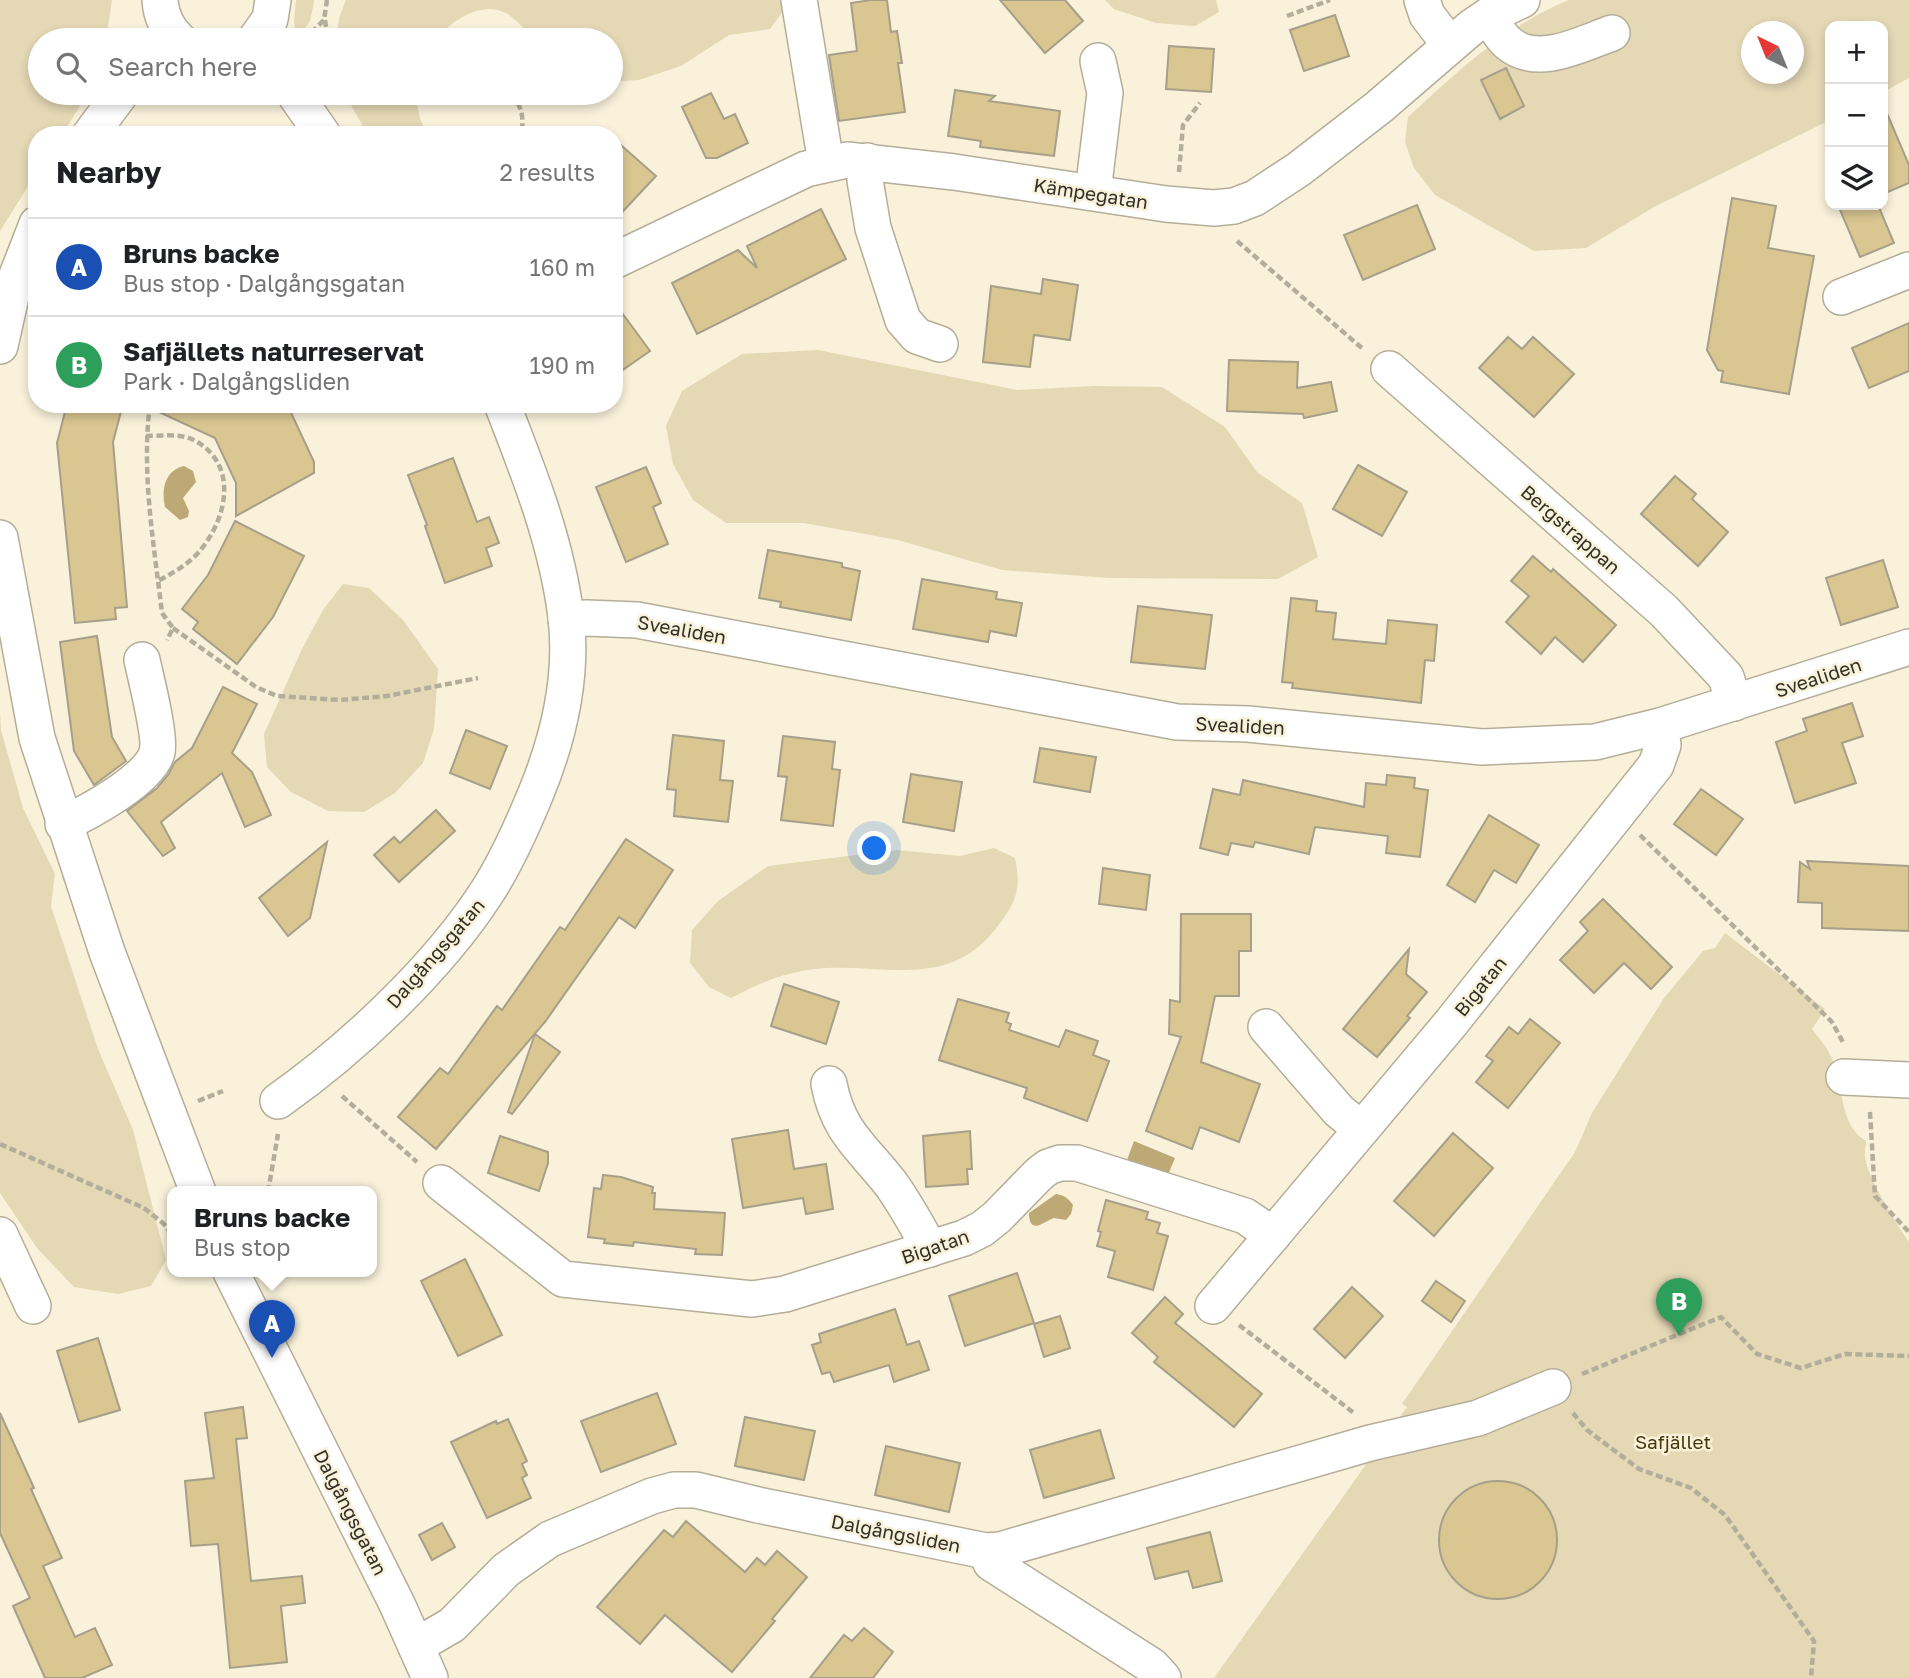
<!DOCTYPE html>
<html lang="en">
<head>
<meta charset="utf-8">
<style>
  :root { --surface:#fff; --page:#f2f2f2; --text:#202124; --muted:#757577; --line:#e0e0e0; --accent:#db2777 }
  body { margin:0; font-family:"Golos Text",sans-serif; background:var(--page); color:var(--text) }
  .controls { position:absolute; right:21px; top:21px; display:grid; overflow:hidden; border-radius:14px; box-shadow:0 4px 10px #0003 }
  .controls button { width:63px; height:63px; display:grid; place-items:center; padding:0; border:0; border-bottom:2px solid var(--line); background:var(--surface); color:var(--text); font:35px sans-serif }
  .compass { position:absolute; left:1741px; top:21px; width:63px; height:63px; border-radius:50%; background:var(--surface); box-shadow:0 4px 10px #0003; rotate:317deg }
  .you { position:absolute; left:875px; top:849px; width:24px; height:24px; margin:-18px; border:5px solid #fff; border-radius:50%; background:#1a73e8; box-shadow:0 0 0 10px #1a73e833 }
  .badge { display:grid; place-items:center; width:46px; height:46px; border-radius:50%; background:var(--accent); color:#fff; font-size:23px; font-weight:700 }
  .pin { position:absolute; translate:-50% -58px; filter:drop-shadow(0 2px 4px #0008) }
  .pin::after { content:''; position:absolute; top:37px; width:24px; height:21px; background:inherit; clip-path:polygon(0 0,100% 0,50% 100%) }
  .popup { position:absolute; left:167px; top:1186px; width:210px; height:91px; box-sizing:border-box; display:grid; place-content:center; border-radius:14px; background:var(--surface); filter:drop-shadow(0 2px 5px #0005); font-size:23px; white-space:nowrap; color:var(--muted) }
  .popup b { font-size:26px; color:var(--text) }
  .popup::after { content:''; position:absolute; left:50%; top:100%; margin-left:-14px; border:14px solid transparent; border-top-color:var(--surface) }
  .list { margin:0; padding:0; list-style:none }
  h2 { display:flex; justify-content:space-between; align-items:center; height:91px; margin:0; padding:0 28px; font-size:30px }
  h2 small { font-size:23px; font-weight:400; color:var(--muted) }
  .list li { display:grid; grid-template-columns:46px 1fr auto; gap:21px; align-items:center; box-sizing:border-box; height:98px; padding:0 28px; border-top:2px solid var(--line) }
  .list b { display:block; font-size:26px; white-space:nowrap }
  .list p { margin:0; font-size:23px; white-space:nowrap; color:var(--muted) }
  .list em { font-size:23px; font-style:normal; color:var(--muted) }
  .icon { flex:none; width:38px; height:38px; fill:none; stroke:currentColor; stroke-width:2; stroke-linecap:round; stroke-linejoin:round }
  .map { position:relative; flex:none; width:1909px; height:1678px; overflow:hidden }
  .search { position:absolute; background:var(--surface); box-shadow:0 4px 10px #0003; left:28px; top:28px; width:595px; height:77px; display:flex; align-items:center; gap:18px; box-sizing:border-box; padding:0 24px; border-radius:38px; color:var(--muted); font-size:26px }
  .panel { position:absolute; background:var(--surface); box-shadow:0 4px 10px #0003; left:28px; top:126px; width:595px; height:287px; border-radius:28px }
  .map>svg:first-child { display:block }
  .green { fill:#e4d8b5; fill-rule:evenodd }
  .water { fill:#bca975 }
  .building { fill:#d9c691; stroke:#a69f8a; stroke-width:2 }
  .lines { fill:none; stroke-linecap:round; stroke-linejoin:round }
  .minor-casing { stroke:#b4ad98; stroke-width:38 }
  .path { stroke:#b3ad9b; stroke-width:4.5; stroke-dasharray:7 3.5; stroke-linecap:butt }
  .minor { stroke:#fff; stroke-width:35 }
  .labels { text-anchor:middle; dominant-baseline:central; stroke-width:5; stroke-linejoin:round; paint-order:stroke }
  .street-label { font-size:19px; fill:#322f27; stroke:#f9f1da }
  .park-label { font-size:19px; fill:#45380c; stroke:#f9f1da }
</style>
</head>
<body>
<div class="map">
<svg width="1909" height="1678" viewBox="0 0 1909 1678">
  <rect width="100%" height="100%" fill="#f9f1da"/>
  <g class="green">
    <polygon points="0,0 112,0 106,40 40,40 40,93 88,93 62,135 37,135 37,172 0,231"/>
    <polygon points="296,0 314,0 314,2 310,21 297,39 294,21"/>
    <path d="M346,0H781L783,11L770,29L729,35L681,66L639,80L611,82V40H536C527,32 517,20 506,13C479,0 452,22 433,40H337L339,18Z"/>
    <polygon points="1105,0 1216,0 1219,12 1195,26 1156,23 1114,9"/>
    <path d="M1569,0H1909V78L1883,92V26H1830V120L1654,207L1586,248L1534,251L1435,195L1414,168L1405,142L1408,117C1458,71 1505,26 1569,0ZM1752,32H1794V74H1752Z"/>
    <polygon points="344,93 414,93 420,118 427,135 368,135"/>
    <polygon points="818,350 1017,390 1095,386 1162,387 1225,427 1257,472 1302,503 1318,557 1278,579 1110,578 1002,570 898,540 804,523 726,523 693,500 673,464 666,426 682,391 742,354"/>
    <polygon points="343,584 369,588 403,620 438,669 434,729 423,763 395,793 364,812 328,811 291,792 267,767 264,734 302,649 323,610"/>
    <polygon points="0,712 1,730 23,808 55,874 51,906 98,1049 133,1130 166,1260 151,1286 118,1294 74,1287 37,1248 0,1193"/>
    <path d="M994,848L1015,858C1021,890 1017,901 997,927C946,995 877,959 807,970C780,974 756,985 731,998L709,987L690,963L692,930L718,901L768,866L896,850L960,856Z"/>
    <path d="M1725,933L1825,1009L1812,1029C1819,1038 1827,1047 1831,1057C1845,1084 1837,1123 1866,1141C1866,1146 1864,1153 1865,1158C1868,1178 1897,1225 1909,1242V1678H1214L1407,1407L1402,1404L1575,1152L1592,1113L1664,998L1703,951L1715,948Z"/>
  </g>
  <g class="water">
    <path d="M184,466L193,471L196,482L183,498L189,511L188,517L180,520L165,507C161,490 165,470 184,466Z"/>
    <polygon points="1134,1141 1175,1158 1167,1177 1127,1160"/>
    <path d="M1056,1194C1064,1195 1068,1198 1073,1205L1071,1214L1066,1220L1054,1218C1046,1220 1029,1237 1029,1213Z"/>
  </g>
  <g class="building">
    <polygon points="871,0 887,0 891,32 897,31 902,63 898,63 905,112 839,121 829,55 857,51 851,3"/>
    <polygon points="1000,0 1065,0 1083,21 1045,53"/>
    <polygon points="1335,15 1349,56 1304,71 1290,30"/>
    <polygon points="1169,46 1214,49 1211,92 1166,89"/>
    <polygon points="1506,68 1524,106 1500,119 1481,80"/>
    <polygon points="955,90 995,96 989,101 1060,111 1054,156 980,147 981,141 948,136"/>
    <polygon points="711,93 724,119 735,114 748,143 717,158 706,158 682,107"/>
    <polygon points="1883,104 1909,165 1909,183 1883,194"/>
    <polygon points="614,139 656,176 614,221"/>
    <polygon points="1732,198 1776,206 1768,248 1814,256 1789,394 1721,382 1723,371 1718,370 1707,350"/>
    <polygon points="1417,205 1435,249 1363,280 1344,235"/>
    <polygon points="1838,205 1878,205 1894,243 1860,257"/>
    <polygon points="821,209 846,259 697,334 672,283 738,250 757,268 747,246"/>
    <polygon points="1043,279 1078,285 1070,340 1034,335 1030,367 983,362 991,286 1041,294"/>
    <polygon points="614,302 650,351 614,376"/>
    <polygon points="1909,323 1909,371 1869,388 1852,348"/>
    <polygon points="1508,337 1522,349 1533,337 1574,374 1534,417 1479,368"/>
    <polygon points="1229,360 1298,362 1297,388 1331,382 1337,411 1304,418 1303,414 1227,411"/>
    <polygon points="67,404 123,404 113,442 127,607 115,608 116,619 75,623 57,443"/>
    <polygon points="142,404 287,404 314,462 314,473 236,516 236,483 215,438"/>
    <polygon points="453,458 477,522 489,517 499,543 486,548 492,566 445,583 425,526 427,525 408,475"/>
    <polygon points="1358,465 1407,492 1382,536 1333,509"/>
    <polygon points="646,467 661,503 653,507 668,544 626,562 596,487"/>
    <polygon points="1675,476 1696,494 1692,499 1728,532 1698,566 1641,514"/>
    <polygon points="235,521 304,556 273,617 237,664 193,629 198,622 182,609 208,575"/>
    <polygon points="768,550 842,563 842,567 860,571 851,620 780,607 781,602 759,598"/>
    <polygon points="1533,556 1551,572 1553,569 1616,625 1583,662 1555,637 1541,654 1506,622 1529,596 1511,581"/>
    <polygon points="1883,560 1898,607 1841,625 1826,578"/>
    <polygon points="922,579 997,592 996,599 1022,603 1016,636 990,631 988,642 913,629"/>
    <polygon points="1291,598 1317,601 1316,611 1336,613 1333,639 1386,644 1388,620 1437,625 1434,661 1425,660 1421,703 1292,688 1293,683 1282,682"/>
    <polygon points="1138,606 1212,615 1205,669 1131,662"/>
    <polygon points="97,636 112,737 126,761 94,785 74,751 60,642"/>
    <polygon points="223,687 257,704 232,753 252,772 271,815 245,827 222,773 161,822 175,848 163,856 127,811 157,788 168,775 175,762 192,748"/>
    <polygon points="1852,703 1863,736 1842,743 1856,783 1795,803 1776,742 1807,731 1803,719"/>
    <polygon points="466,730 507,746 490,789 450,773"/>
    <polygon points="673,735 724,741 720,780 733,781 728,822 674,816 676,790 667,789"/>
    <polygon points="783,736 835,742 832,769 840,770 833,826 781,820 787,777 778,776"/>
    <polygon points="1040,748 1096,757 1090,792 1034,782"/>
    <polygon points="911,774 962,782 954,831 903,822"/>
    <polygon points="1387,775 1415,778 1414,788 1428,790 1420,857 1386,853 1388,836 1315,827 1309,854 1255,842 1253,847 1231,843 1228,855 1200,848 1213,789 1240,795 1243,780 1364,807 1366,783 1386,785"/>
    <polygon points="1701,789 1743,819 1716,855 1674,824"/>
    <polygon points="436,810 455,831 399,882 374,855 394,837 400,843"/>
    <polygon points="1489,815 1539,845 1516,883 1494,870 1475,902 1447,885"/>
    <polygon points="626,839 673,870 635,928 619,917 545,1022 436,1149 398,1117 440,1068 448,1074 497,1006 502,1010 560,927 565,930"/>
    <polygon points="327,842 310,918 288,936 259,898"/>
    <polygon points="1807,861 1909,866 1909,931 1822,928 1822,903 1798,902 1800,862 1810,869"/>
    <polygon points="1103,868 1150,875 1146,910 1099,904"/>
    <polygon points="1603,899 1672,967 1651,989 1624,963 1594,993 1560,960 1588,931 1580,922"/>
    <polygon points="1181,914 1251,914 1251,951 1239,951 1239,996 1215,996 1201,1062 1260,1084 1239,1142 1200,1127 1192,1149 1146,1131 1181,1037 1169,1034 1170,1000 1180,1002"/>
    <polygon points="1409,949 1406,974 1427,992 1407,1016 1410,1018 1377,1057 1343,1029"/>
    <polygon points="784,984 839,1002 826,1044 771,1026"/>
    <polygon points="958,999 1009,1013 1006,1022 1011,1024 1009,1030 1059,1047 1066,1030 1098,1041 1093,1055 1109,1061 1087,1121 1024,1098 1027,1088 939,1060"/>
    <polygon points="1530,1019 1560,1043 1508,1108 1476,1082 1493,1061 1486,1056 1509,1027 1518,1034"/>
    <polygon points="535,1034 560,1052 512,1114 508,1112"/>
    <polygon points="788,1130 794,1169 826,1164 833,1209 806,1214 803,1198 743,1208 732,1139"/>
    <polygon points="970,1131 972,1169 967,1169 968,1184 926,1187 923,1136"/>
    <polygon points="1453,1133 1493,1168 1434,1236 1394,1201"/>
    <polygon points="500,1136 548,1152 548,1163 539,1191 488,1173"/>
    <polygon points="603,1175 621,1177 653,1187 652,1193 655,1193 654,1209 725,1213 722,1255 695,1254 696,1249 634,1242 633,1246 604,1243 605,1239 588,1237 594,1188 601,1189"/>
    <polygon points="1106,1200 1148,1212 1146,1219 1160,1223 1157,1233 1168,1236 1153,1290 1108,1277 1115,1251 1097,1246 1101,1232 1098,1231"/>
    <polygon points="465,1259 502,1335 458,1356 421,1281"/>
    <polygon points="1017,1273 1034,1323 965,1346 949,1296"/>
    <polygon points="1436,1281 1465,1301 1451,1322 1422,1301"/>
    <polygon points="1352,1287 1383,1316 1345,1358 1314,1329"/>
    <polygon points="1165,1297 1183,1314 1175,1323 1262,1394 1234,1427 1154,1362 1158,1357 1132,1333"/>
    <polygon points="895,1309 907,1345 919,1341 929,1370 894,1382 889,1365 834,1382 830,1372 822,1374 812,1345 821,1342 819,1334"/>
    <polygon points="1060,1316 1070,1348 1044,1357 1034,1324"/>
    <polygon points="98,1338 120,1410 79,1422 57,1351"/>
    <polygon points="657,1393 676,1444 601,1472 581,1421"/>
    <polygon points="243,1407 247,1438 236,1439 251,1581 302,1576 305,1603 281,1606 287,1662 230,1668 218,1544 191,1546 185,1481 214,1478 205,1413"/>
    <polygon points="0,1413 34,1488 31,1489 62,1558 43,1566 75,1637 95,1628 112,1665 82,1678 45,1678 13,1606 30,1598 0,1533"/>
    <polygon points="745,1417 815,1431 804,1480 735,1466"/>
    <polygon points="508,1419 527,1461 522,1464 527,1475 522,1478 531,1498 487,1518 451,1442 496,1421 497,1424"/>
    <polygon points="1100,1430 1114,1478 1044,1498 1030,1450"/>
    <polygon points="886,1446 960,1463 949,1512 875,1495"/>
    <circle cx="1498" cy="1540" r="59"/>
    <polygon points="686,1521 745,1572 757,1558 765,1565 777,1551 807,1577 772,1619 775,1621 732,1672 665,1615 640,1644 597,1607 664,1530 673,1537"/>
    <polygon points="442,1523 455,1547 432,1560 419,1535"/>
    <polygon points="1210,1532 1222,1581 1193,1588 1188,1571 1155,1579 1147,1548"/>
    <polygon points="864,1628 893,1652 873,1678 810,1678 844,1635 852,1641"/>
  </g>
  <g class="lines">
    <defs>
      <g id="minor">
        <path d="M160,0C161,16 167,29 179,40"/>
        <polyline points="799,0 826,163"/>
        <polyline points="1422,0 1427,15 1450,45"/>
        <path d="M1488,16C1494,24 1500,36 1508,43C1537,68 1581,44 1612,33"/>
        <polyline points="255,40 270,19 273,0"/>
        <polyline points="294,93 323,135"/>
        <polyline points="90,135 121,93"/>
        <polyline points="867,161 865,180 873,228 903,320 917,336 940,344"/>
        <polyline points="1093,192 1105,93 1098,61"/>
        <polyline points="614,261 806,169 847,160 954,172 1166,204 1214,208 1234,206 1255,198 1299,169 1379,107 1473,26 1488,16 1522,0"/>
        <polyline points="1841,297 1909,270"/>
        <polyline points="0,346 14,283 37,224"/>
        <polyline points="1389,369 1664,611 1726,677 1734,703"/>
        <polyline points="0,538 37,738 107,952 198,1192"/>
        <polyline points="566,619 587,618 637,620 1177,722 1248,724 1482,747 1595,742 1660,726 1909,647"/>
        <path d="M63,824C87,813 151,779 157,752C161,738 146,678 142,660"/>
        <polyline points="1266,1027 1339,1111 1360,1128"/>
        <polyline points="1844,1077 1909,1080"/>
        <path d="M829,1084C838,1132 863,1148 891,1184C906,1205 918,1227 930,1249"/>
        <path d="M278,1101C352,1049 438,968 487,892C507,861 522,827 536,793C559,737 573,677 566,617C557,543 529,473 502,404"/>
        <polyline points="441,1183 563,1279 752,1299 785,1294 964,1238 982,1229 997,1217 1039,1174 1048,1167 1060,1163 1077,1163 1245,1216 1273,1235"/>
        <polyline points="0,1235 33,1306"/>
        <polyline points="231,1272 397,1604 430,1678"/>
        <polyline points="1213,1306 1451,1023 1656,765 1663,745 1660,726"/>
        <polyline points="986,1551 991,1563 1152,1666 1163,1678"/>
        <polyline points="416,1646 452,1625 506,1570 550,1539 652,1496 674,1490 696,1490 758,1505 986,1551 1000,1550 1370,1443 1478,1418 1553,1387"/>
      </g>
    </defs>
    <use href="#minor" class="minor-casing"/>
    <g class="path">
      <polyline points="1287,16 1330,0"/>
      <polyline points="325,20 328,40"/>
      <polyline points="304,40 324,20 327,0"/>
      <path d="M511,95C523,106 524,120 521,135"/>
      <polyline points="1179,172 1183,125 1200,103"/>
      <polyline points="1237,241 1363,349"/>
      <path d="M150,404C141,474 154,544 162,613L173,628L167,640"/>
      <path d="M146,436C161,436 180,433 194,440C240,465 227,520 198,553C187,565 173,573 158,581"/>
      <polyline points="173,628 256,687 277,696 340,700 387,696 478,678"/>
      <polyline points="1640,835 1832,1022 1844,1044"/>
      <polyline points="342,1096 417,1162"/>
      <polyline points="198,1101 223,1091"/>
      <polyline points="1870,1112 1875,1196 1909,1232"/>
      <polyline points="0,1144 144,1208 164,1224 172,1235"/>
      <polyline points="268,1192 278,1134"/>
      <polyline points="1239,1325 1354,1413"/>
      <polyline points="1582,1374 1721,1317 1757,1354 1801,1368 1845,1354 1909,1356"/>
      <polyline points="1573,1413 1587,1430 1639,1469 1691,1488 1725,1515 1814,1641 1811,1678"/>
    </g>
    <use href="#minor" class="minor"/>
  </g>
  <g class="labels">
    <g class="street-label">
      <text transform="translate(1091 193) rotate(9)">Kämpegatan</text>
      <text transform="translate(1571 529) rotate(41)">Bergstrappan</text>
      <text transform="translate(682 629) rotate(10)">Svealiden</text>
      <text transform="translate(1818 677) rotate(-18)">Svealiden</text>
      <text transform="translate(1240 725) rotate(3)">Svealiden</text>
      <text transform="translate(435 953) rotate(-49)">Dalgångsgatan</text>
      <text transform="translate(1480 986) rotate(-51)">Bigatan</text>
      <text transform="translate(935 1246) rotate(-19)">Bigatan</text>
      <text transform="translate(351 1512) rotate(63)">Dalgångsgatan</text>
      <text transform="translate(896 1533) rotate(11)">Dalgångsliden</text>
    </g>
    <g class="park-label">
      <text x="1673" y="1441">Safjället</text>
    </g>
  </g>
</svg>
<div class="controls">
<button>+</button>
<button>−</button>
<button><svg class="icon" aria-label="layers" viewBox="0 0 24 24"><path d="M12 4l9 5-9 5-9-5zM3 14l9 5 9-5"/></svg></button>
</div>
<svg class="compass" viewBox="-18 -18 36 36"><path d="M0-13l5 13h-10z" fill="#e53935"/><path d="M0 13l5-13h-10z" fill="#757577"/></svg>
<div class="you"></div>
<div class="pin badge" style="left:272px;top:1358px;background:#1a4fb4">A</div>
<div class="popup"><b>Bruns backe</b>Bus stop</div>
<div class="pin badge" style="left:1679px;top:1336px;background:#2e9e5b">B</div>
<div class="search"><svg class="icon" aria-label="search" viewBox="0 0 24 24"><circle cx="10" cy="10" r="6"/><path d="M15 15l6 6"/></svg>Search here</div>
<section class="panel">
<h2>Nearby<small>2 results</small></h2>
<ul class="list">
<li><span class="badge" style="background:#1a4fb4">A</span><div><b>Bruns backe</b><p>Bus stop · Dalgångsgatan</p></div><em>160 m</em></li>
<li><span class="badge" style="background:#2e9e5b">B</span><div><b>Safjällets naturreservat</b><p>Park · Dalgångsliden</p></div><em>190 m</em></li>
</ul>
</section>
</div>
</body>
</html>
